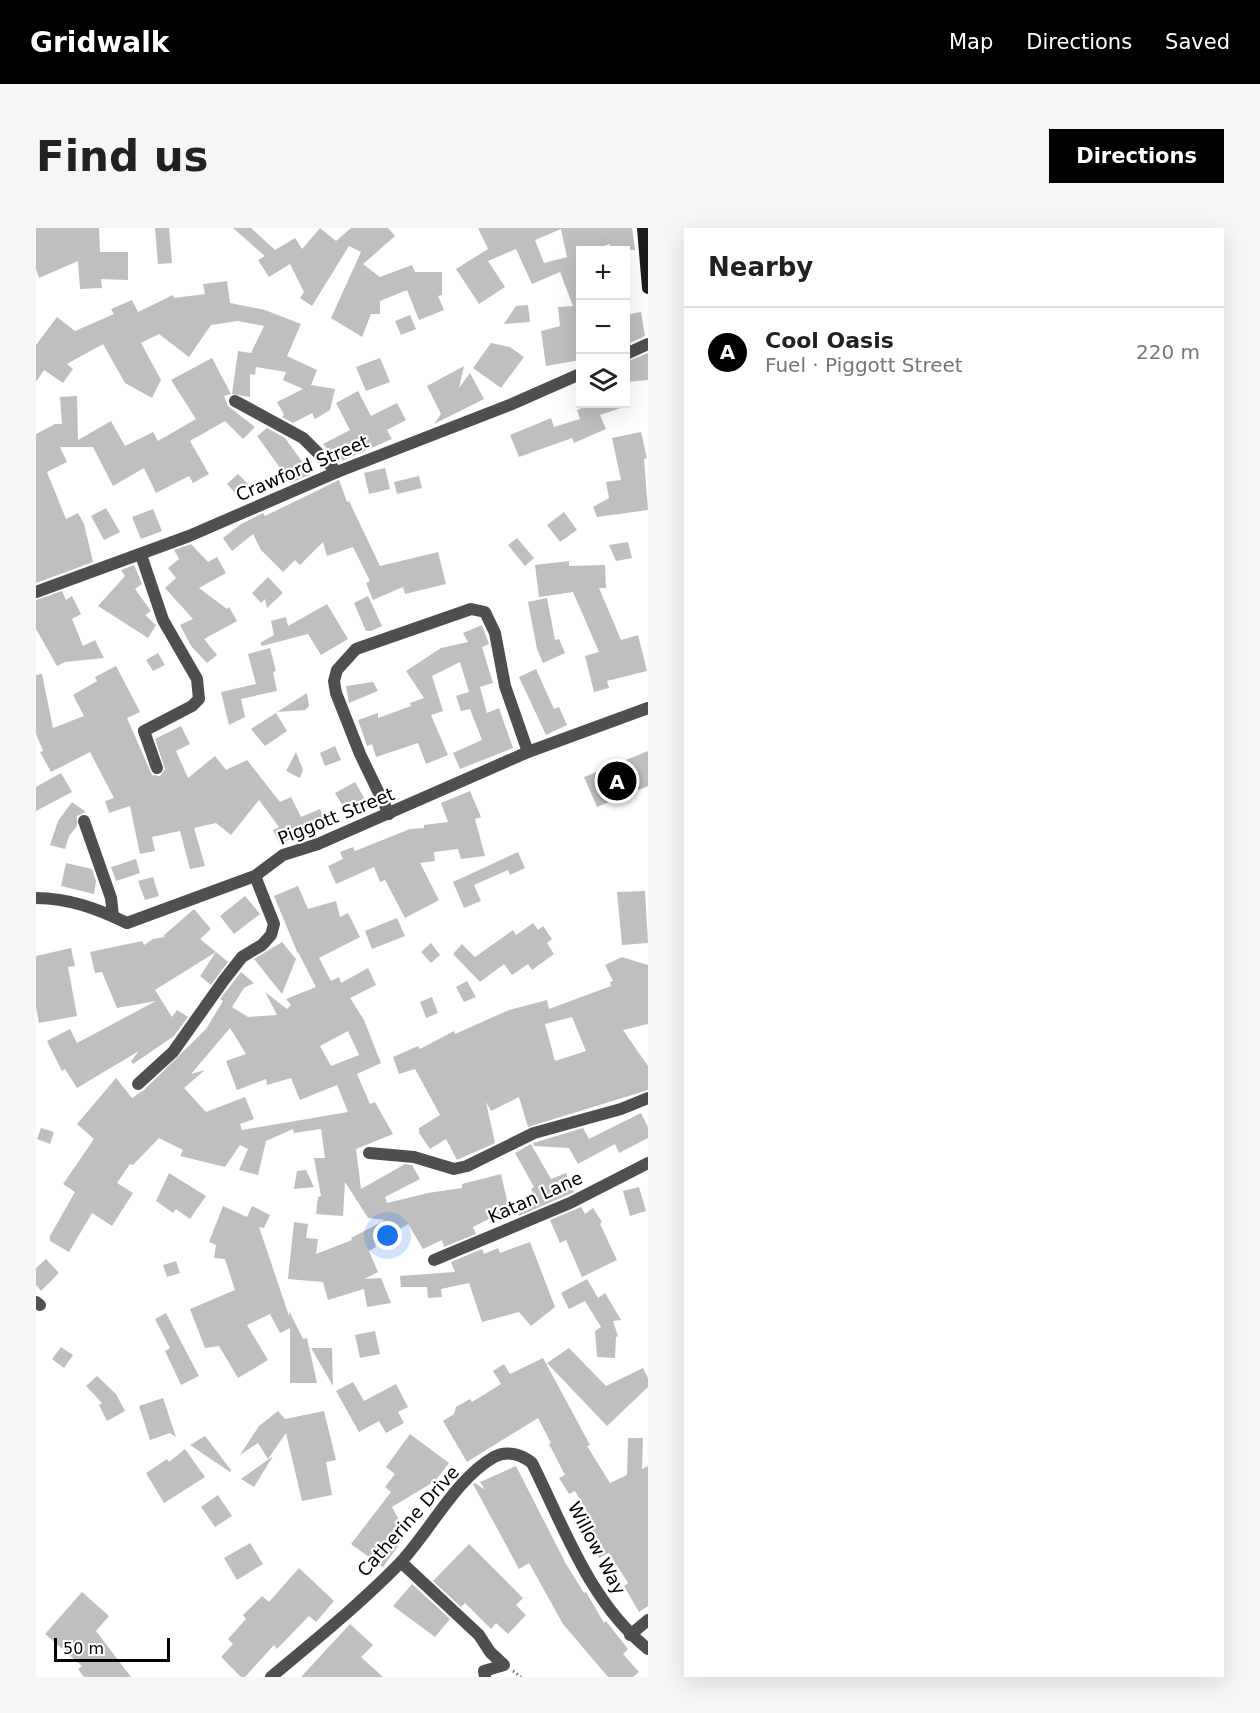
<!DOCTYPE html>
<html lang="en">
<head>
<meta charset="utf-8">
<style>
  :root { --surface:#fff; --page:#f6f6f6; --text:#202124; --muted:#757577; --line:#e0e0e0; --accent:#000 }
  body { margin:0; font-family:"DejaVu Sans",sans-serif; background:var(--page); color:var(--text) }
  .controls { position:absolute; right:18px; top:18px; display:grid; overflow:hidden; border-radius:0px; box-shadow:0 6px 24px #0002 }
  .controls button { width:54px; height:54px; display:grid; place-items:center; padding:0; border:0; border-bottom:2px solid var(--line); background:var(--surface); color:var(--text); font:30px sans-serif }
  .scale { position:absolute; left:18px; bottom:15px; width:116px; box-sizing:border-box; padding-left:6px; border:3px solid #000; border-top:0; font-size:16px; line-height:21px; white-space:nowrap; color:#000; -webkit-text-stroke:4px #fff; paint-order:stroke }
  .you { position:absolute; left:352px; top:1008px; width:21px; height:21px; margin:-15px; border:4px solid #fff; border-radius:50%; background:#1a73e8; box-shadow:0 0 0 9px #1a73e833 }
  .badge { display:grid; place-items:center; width:39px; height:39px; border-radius:50%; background:var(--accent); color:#fff; font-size:20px; font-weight:700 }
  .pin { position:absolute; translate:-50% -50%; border:3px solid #fff; box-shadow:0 2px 6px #0006 }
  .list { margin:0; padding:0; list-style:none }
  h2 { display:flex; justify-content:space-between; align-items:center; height:78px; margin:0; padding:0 24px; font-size:26px }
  h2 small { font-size:20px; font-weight:400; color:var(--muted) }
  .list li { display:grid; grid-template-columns:39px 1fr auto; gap:18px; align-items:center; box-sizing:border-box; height:90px; padding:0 24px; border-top:2px solid var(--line) }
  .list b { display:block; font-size:22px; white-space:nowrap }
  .list p { margin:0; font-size:20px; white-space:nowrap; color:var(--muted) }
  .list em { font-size:20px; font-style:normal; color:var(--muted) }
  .icon { flex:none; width:33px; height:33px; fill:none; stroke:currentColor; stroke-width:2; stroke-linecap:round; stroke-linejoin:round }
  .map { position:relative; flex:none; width:612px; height:1449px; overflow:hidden; border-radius:0px }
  header { display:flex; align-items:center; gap:36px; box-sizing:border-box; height:84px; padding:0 30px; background:var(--accent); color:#fff }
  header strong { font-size:28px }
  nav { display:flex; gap:33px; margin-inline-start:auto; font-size:21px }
  .intro { display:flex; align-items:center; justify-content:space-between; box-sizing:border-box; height:144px; padding:0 36px }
  h1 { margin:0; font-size:42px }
  .button { padding:15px 27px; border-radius:0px; background:var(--accent); color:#fff; font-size:21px; font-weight:700 }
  main { display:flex; gap:36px; padding:0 36px }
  aside { flex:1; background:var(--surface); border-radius:0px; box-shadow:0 6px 24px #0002 }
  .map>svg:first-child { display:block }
  .building { fill:#bfbfbf; fill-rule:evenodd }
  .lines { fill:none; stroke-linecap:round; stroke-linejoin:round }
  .path { stroke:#717171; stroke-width:3; stroke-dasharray:1.5 3; stroke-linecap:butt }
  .street { stroke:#4f4f4f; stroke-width:12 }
  .secondary { stroke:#1c1c1c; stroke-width:12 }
  .labels { text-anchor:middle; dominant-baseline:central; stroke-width:4.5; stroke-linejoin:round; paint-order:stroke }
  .street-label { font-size:18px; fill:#000; stroke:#fff }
</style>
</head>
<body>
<header>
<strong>Gridwalk</strong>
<nav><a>Map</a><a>Directions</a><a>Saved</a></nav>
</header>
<div class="intro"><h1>Find us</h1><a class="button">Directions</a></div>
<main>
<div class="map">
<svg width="612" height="1449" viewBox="0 0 612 1449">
  <rect width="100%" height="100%" fill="#fff"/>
  <g class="building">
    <polygon points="0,0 63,0 64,24 92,24 92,52 65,51 66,60 44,61 42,33 3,50 0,41"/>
    <polygon points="119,0 133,0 136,35 122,36"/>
    <polygon points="197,0 215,0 239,22 259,10 266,21 284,0 300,13 315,0 352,0 359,8 327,36 344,49 376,37 379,44 406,44 406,67 402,68 408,82 383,92 371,62 344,73 344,86 335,86 326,109 295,90 325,24 313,18 276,78 264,70 268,64 254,36 233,49 222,32 229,28"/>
    <path d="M442,0H596L599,22H574V16L555,22H544V132L510,138L505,103L524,98L522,79L537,78L524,44L496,56L480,21L452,33L469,59L443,76L420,41L452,21ZM525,1L531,29L508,35L499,12Z"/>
    <polygon points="191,53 194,75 229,82 265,96 251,128 281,142 275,157 299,161 294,182 279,191 276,185 257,195 246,189 248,187 241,174 267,161 247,152 250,144 220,139 219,147 214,146 214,169 196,166 202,123 215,125 228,98 202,93 175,97 153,129 123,106 105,115 125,152 116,170 89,155 67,116 31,136 37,141 27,155 8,142 0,154 0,117 21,89 39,103 78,86 75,81 96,72 102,84 137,67 138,70 169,66 167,56"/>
    <polygon points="492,77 494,94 468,96 480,78"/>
    <polygon points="605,84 609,108 590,117 590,87"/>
    <polygon points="374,87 380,101 365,107 359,93"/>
    <polygon points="455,115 474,119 488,129 465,160 437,140"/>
    <polygon points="612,125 612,152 590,154 590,134"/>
    <polygon points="176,130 195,166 188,168 192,178 219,199 207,211 189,193 154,213 173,246 157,255 153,248 120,265 108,240 77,258 57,219 24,219 31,234 11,244 30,291 42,285 48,296 57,334 0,355 0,206 19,196 26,196 24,169 41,168 42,212 75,193 89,218 117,204 122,213 160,191 135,152"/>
    <polygon points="344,130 354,154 330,163 320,139"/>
    <polygon points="428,138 423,160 434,145 448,171 398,196 405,186 391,158"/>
    <polygon points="322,163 335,188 361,175 370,192 351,202 356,211 303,234 287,216 314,202 300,175"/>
    <polygon points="555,176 590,176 591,178 564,187 570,201 538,215 536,210 483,229 474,207 515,190 518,199 544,191 541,182"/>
    <polygon points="231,200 249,210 275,246 255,255 221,208"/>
    <polygon points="605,204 611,230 608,231 612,282 561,289 557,279 573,270 570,254 585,252 576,210"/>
    <polygon points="349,240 354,261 333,266 328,245"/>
    <polygon points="202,246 212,256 201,267 191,256"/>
    <polygon points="383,248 386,260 361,266 358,254"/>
    <polygon points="303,252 311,274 313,273 344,338 402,324 410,356 369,366 367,359 337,372 330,355 334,353 317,319 291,328 287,314 264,337 259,332 247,344 225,322 217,306 196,323 187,310 205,296 227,285 229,288"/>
    <polygon points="70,280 84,304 68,312 55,288"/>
    <polygon points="117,281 126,303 105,311 96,289"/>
    <polygon points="528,284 541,302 524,314 511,297"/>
    <polygon points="481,310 498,330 489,338 472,317"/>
    <polygon points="592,314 596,330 580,333 573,317"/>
    <polygon points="155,316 172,334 181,329 190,345 163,360 191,381 193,379 201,393 168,411 181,427 171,435 155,418 144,397 157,391 129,360 140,350 132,340 143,331 138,322"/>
    <polygon points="533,333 533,338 569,337 570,360 563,360 585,412 602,407 611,443 571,453 573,460 558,464 549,428 563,424 537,364 503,369 499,337"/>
    <polygon points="98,337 106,356 99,361 115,383 109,387 120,397 112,410 62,378 89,348 85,342"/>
    <polygon points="232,349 247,365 231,380 229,371 225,375 216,365"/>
    <polygon points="26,363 30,372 36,368 45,386 36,391 47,418 59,412 68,430 29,434 21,438 0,401 0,372"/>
    <polygon points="332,368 346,398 335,403 330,403 318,375"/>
    <polygon points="511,370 519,412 523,411 529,425 507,435 501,421 492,374"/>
    <polygon points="291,376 312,411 285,427 272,406 226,418 224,415 238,407 235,393 250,389 252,398"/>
    <polygon points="446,397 453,416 446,419 457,455 444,459 451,485 463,480 477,520 424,541 417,525 446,512 434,481 425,483 420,468 433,464 424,434 396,448 407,483 395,487 412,527 390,536 382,515 340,529 336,516 331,518 322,492 342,485 342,490 375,478 374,475 388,470 370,443 405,420 432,414 427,405"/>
    <polygon points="234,420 240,443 237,444 241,463 205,471 209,489 193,497 185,464 220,456 212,426"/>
    <polygon points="122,425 129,437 117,443 110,432"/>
    <polygon points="80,438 104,484 91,490 116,547 124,548 129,541 119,511 145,498 154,516 140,523 152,550 179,528 190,542 211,532 244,574 255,569 265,589 284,581 289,592 266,602 267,605 244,616 237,602 243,599 223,572 195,607 180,595 158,600 169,638 154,641 144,603 116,609 119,623 104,626 94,578 73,585 69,573 78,570 54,524 15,544 4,524 7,523 0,506 0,447 6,446 17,500 48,488 37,467 61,453 59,449"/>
    <polygon points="500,441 518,481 523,479 531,497 510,507 483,449"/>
    <polygon points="337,454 342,463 313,475 310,458"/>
    <polygon points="271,465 273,478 269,482 241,484"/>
    <polygon points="240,485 251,503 229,518 215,501"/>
    <polygon points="299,518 305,532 289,538 284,525"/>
    <polygon points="612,523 612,558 561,579 548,549"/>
    <polygon points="260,524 267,542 264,550 250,543"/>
    <polygon points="25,545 36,564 0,583 0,559"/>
    <polygon points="319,554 333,578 314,590 299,565"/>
    <polygon points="434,563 445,589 439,591 449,628 425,631 422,621 398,624 399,633 384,635 403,672 369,690 349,652 344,654 338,639 300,656 292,638 307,631 304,624 317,619 319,623 374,601 388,600 388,597 412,594 405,575"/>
    <polygon points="36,574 50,584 41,588 41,598 33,608 29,621 14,617 22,593"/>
    <polygon points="482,624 489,640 474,647 472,642 438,657 445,673 428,680 417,654"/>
    <polygon points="100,631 104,645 80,653 75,639"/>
    <polygon points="30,635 56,641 60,653 58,666 25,658"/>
    <polygon points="117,649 123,668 109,672 102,653"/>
    <path d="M262,658L272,681L300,673L304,689L312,685L324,709L283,730L295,753L303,749L305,755L332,740L340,757L314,770L328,792L345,835L321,846L334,876L339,874L357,906L320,921L325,961L369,936L376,937L384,951L349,969L351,975L392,965L426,960V956L465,946L474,985L453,991L437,999L440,1006L408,1019L406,1012L387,1021L372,996L339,1016L340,1019L333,1023L342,1044L328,1051L345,1050L355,1075L331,1079L328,1061L292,1072L287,1054L252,1051L258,994L272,996L270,1010L282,1011L280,1026L316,1012L315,1010L349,992L332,990L309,954L307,988L280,986L282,969L285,968L278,930H289L285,901L258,905L257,901L230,913L222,947L203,942L212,921L204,917L189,939L144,928L147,922L123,910L97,937L94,936L81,955L97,965L76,998L56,985L33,1024L14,1013V1008L39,964L27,956L58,911L41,896L80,850L96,870L108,862L170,801L187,773L184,771L205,744L218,755L208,760L196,779L212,789L241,787L229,764L251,781L255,777L250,771L280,759L262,724V726L238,668ZM194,800L210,826L190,833L201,862L230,851L231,857L255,850L264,872L301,857L312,884L206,902L204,896L218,891L209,869L170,884L148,860L169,842L155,846ZM312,803L323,827L295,838L284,818Z"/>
    <polygon points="609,663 612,715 586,717 581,664"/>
    <polygon points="209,668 224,686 198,706 184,688"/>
    <polygon points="158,681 175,701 164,711 180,724 119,762 136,789 141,782 152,789 138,808 97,836 95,833 103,823 41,860 29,841 26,843 11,813 34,801 41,815 120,773 81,780 66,744 59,745 54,724 106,713 108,717 117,711 129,709 127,708"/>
    <polygon points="361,690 369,708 336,721 329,703"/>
    <polygon points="497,695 502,702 507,698 516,711 511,715 518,726 496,742 492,736 476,747 468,736 444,754 417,726 426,716 439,729 477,702 480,707"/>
    <polygon points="246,714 260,731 246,766 218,731"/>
    <polygon points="395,715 404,727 395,735 385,724"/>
    <polygon points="35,720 39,738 32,739 41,788 3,795 0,779 0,728"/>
    <polygon points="180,724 192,734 175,757 164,748"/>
    <path d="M586,729L612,737V796L587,802L612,838V862L492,899L483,869L455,883L450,874L459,915L421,932L410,911L394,921L383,905V900L404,887L379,841L363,846L357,829L382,818L384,821L418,803L419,806L473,782L511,772L513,781L575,758L574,754L577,753L569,737ZM536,789L550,823L519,833L509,796Z"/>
    <polygon points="431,753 440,769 428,774 420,759"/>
    <polygon points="396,769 402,785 390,790 384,774"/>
    <polygon points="605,885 612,899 612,910 583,925 579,916 542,936 533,920 498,918 497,915 547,900 553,911"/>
    <polygon points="5,900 18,904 14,916 1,911"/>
    <polygon points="495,916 515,951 530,945 538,964 483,988 478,974 498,966 495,961 498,959 479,925"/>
    <polygon points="270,942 278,959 258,961 261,943"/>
    <polygon points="133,945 170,968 154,991 140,981 137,985 120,973"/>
    <polygon points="603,959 610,983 594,988 587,963"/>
    <polygon points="187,978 211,989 216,978 234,987 228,1000 223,999 253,1088 253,1083 267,1111 271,1110 281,1155 254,1155 254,1100 244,1105 234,1086 211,1097 232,1132 202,1150 183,1118 169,1120 154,1081 199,1062 189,1031 178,1030 180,1017 173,1014"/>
    <polygon points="545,979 549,986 557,980 566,994 564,996 581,1032 546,1049 530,1012 524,1015 514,992"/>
    <polygon points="494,1014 519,1079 495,1098 483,1084 446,1094 433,1055 405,1061 406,1069 392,1070 391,1059 365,1059 364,1048 419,1044 415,1034 446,1021 448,1026 462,1020 464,1025"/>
    <polygon points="10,1031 23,1045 5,1063 0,1057 0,1040"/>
    <polygon points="140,1033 144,1045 131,1049 127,1037"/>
    <polygon points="551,1051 562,1070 569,1065 585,1092 577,1093 582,1108 580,1109 579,1130 561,1129 559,1103 565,1099 549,1073 533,1081 525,1065"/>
    <polygon points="130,1085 163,1148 145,1157 129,1123 134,1120 119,1091"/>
    <polygon points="339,1103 344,1126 324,1130 319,1107"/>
    <polygon points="25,1119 37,1127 28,1140 16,1131"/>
    <polygon points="275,1120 296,1120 297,1158"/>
    <polygon points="533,1120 570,1158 607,1140 612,1150 612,1159 571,1198 511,1135"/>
    <polygon points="507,1130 554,1217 551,1218 574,1255 591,1247 592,1210 607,1210 606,1241 612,1238 612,1378 603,1384 588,1358 592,1355 573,1325 563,1330 549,1300 558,1296 539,1263 533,1266 523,1250 529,1247 513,1216 515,1215 502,1190 431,1234 407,1193 418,1186 420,1179 434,1171 436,1174 465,1156 457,1143 468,1136 474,1146"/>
    <polygon points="61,1148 80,1166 89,1183 71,1193 63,1177 66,1175 50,1158"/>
    <polygon points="317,1154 328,1173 360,1156 372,1179 362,1184 368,1195 350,1205 343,1193 323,1204 300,1163"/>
    <polygon points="127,1170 140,1209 134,1205 114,1212 103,1178"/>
    <polygon points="242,1183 249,1191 288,1183 300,1232 290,1234 296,1267 266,1273 250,1205 232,1231 222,1215 204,1227 223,1198"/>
    <polygon points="374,1206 413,1235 399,1253 356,1279 367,1299 356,1313 362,1318 347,1339 315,1316 355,1264 349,1259 359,1246 350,1239"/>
    <polygon points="169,1208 195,1242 194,1244 154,1217"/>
    <polygon points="149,1221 169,1249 128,1275 110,1245 131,1231 133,1234"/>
    <polygon points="237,1228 218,1259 205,1251"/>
    <polygon points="480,1238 530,1336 548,1365 550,1364 568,1395 570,1393 592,1421 587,1426 603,1444 597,1449 572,1449 527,1396 493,1335 483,1341 437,1256 439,1255 449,1262 444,1254"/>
    <polygon points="182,1267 196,1288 179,1299 165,1279"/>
    <polygon points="214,1315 227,1336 201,1352 188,1330"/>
    <polygon points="433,1316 487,1370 480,1377 490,1387 472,1406 460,1395 455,1401 429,1375 425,1379 397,1353"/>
    <polygon points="263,1340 298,1373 280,1394 273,1388 241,1421 238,1417 209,1449 205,1449 185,1429 197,1416 192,1411 210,1391 207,1387 226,1368 233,1374"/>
    <polygon points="376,1356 414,1391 399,1409 357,1378"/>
    <polygon points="46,1364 73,1388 60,1403 95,1449 48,1449 42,1441 46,1438 9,1406"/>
    <polygon points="314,1396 337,1417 325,1429 347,1449 265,1449"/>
  </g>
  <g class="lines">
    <polyline class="path" points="477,1443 485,1449"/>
    <g class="street">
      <polyline points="590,126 612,116"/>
      <polyline points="199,173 267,210 301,244"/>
      <polyline points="105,327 127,392 161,451 163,471 156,478 108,503 121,540"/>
      <polyline points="0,364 153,308 301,244 476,176 544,146"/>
      <polyline points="353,586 324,526 300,465 298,453 301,442 320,421 435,381 449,384 459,405 469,458 492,524"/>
      <polyline points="48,593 75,670 77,688"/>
      <path d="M0,670C33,670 62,681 91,695L219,648L247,627L282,616L492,524L612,480"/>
      <polyline points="102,856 137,824 188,752 206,729 226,717 235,707 238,696 219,648"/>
      <polyline points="333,925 378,929 418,941 431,938 498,905 585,881 612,870"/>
      <polyline points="398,1032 534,975 612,935"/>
      <polyline points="0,1074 4,1077"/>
      <polyline points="365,1334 443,1407 454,1424 468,1437 448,1443 449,1449"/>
      <polyline points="594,1407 612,1392"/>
      <path d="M235,1449C279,1412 323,1377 363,1336C393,1305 419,1251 458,1229C470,1222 485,1226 496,1235C528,1299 554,1375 612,1421"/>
    </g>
    <polyline class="secondary" points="607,0 612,60"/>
  </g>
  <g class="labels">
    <g class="street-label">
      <text transform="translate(266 240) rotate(-23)">Crawford Street</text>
      <text transform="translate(300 588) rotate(-22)">Piggott Street</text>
      <text transform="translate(499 969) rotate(-24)">Katan Lane</text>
      <text transform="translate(372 1293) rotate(-48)">Catherine Drive</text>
      <text transform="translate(561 1320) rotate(62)">Willow Way</text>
    </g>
  </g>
</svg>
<div class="controls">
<button>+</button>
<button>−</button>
<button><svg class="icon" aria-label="layers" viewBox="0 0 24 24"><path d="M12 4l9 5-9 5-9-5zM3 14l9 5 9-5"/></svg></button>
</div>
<div class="scale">50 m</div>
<div class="you"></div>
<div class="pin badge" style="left:581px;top:553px">A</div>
</div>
<aside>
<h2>Nearby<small></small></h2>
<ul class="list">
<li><span class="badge">A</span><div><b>Cool Oasis</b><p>Fuel · Piggott Street</p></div><em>220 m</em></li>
</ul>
</aside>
</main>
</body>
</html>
